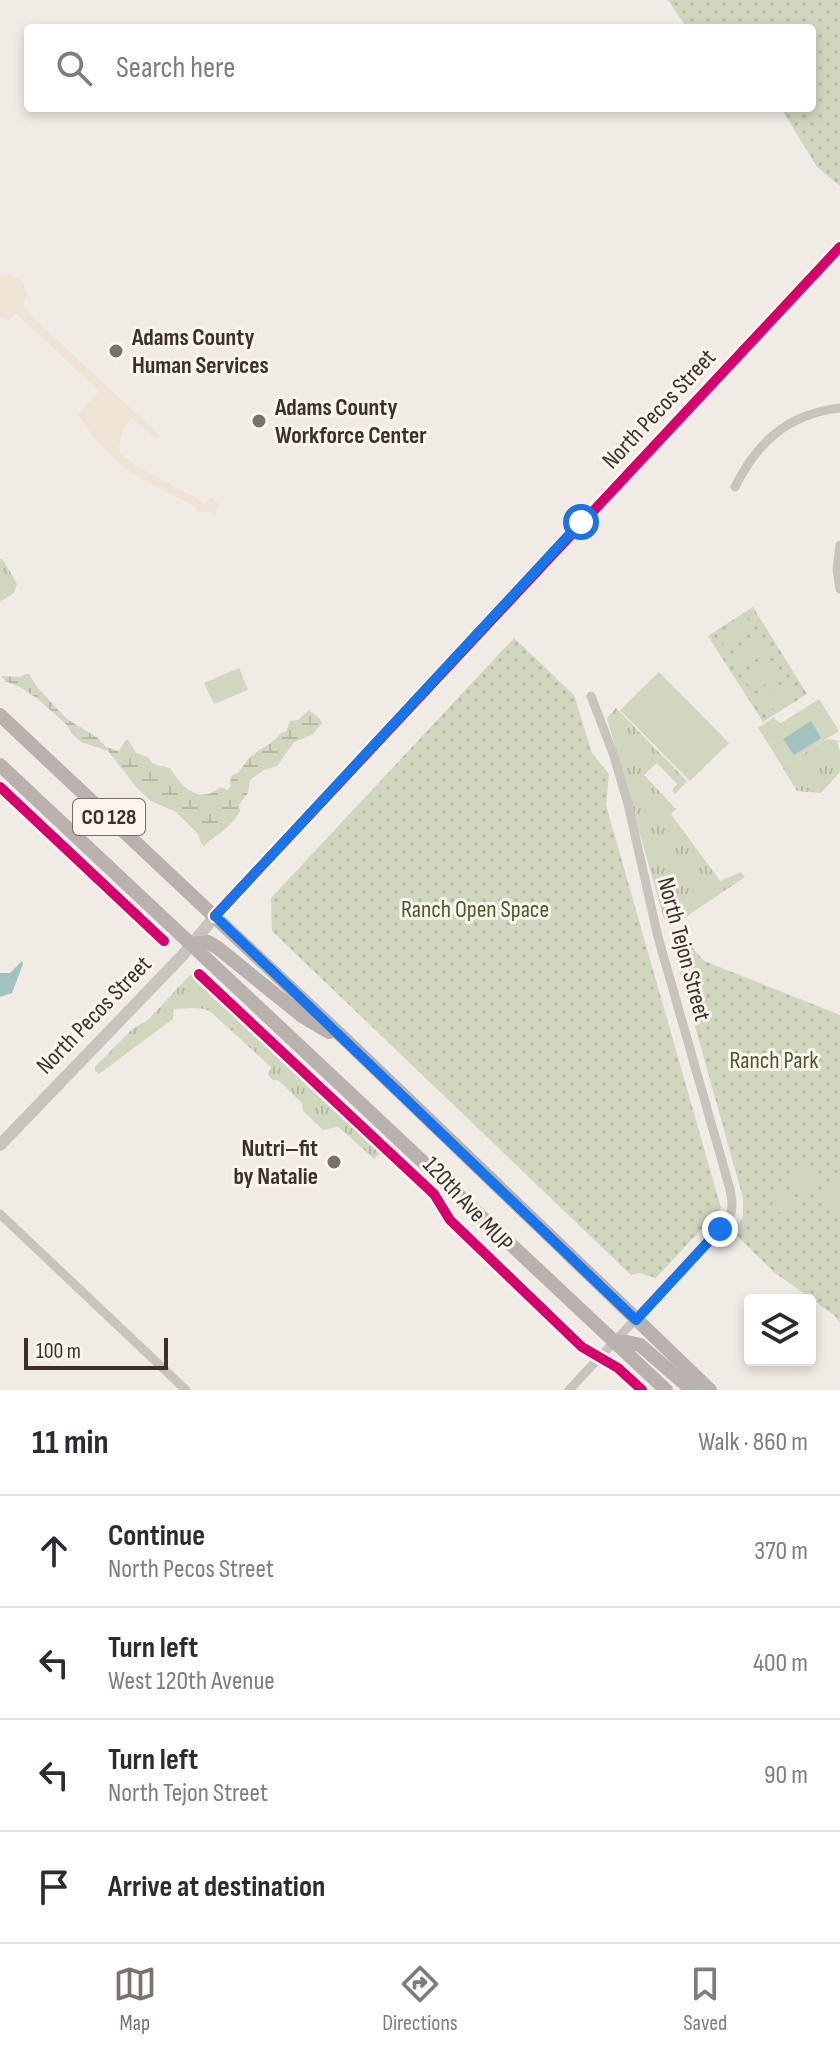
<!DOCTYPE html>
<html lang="en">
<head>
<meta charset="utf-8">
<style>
  :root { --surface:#fff; --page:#f7f7f7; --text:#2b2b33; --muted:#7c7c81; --line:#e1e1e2; --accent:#7a716c }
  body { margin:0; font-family:"Sofia Sans Condensed",sans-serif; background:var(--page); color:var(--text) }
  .controls { position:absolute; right:24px; bottom:24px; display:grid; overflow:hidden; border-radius:8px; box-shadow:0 4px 12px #0003 }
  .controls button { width:72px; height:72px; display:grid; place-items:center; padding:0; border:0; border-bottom:2px solid var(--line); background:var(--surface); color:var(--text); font:40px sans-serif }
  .scale { position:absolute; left:24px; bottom:20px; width:144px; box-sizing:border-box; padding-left:8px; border:4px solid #3b302b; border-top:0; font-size:22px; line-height:28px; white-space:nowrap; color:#3b302b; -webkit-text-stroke:6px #fbf5ee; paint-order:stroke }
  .stop { position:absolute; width:24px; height:24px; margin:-18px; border:6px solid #1a73e8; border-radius:50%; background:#fff }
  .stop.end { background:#1a73e8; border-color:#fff; box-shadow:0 2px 8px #0008 }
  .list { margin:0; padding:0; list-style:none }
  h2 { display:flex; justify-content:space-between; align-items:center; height:104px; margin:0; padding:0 32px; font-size:34px }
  h2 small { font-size:26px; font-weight:400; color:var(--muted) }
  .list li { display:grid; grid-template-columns:52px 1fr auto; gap:24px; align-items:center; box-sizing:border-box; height:112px; padding:0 32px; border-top:2px solid var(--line) }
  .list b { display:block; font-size:30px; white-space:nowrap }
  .list p { margin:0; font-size:26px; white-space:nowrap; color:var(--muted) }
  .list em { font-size:26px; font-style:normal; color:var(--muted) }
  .icon { flex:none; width:44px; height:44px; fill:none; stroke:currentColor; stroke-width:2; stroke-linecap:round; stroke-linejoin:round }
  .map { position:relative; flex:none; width:840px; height:1390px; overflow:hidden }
  .search { position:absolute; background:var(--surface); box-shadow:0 4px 12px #0003; left:24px; right:24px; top:24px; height:88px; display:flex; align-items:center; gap:20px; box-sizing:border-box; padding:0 28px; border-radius:8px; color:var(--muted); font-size:30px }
  .sheet { height:552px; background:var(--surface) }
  nav { display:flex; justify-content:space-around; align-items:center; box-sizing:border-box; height:112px; border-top:2px solid var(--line); background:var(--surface); font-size:22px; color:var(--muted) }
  nav a { display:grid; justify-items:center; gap:4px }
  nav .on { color:var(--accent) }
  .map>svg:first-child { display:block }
  .grass { fill:url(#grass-tufts) }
  .wetland { fill:url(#wetland-marsh) }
  .park { fill:url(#park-dots) }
  .garden { fill:#d1d6bf }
  .plaza { fill:#eee3d5 }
  .water { fill:#a1c2c1 }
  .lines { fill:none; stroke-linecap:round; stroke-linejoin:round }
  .minor { stroke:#c9c3be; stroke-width:9 }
  .tertiary { stroke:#c9c3be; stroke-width:12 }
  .primary { stroke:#b8b1ad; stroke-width:14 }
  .cycleway-casing { stroke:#fbf5ee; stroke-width:15 }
  .cycleway { stroke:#d6006c; stroke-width:10 }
  .route { stroke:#1a73e8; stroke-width:10 }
  .poi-dot { fill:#7a716c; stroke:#fbf5ee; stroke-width:3 }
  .labels { text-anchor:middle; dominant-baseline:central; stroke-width:6; stroke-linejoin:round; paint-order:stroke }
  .shield { fill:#fbf5ee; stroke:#756b66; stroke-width:2 }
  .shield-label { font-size:22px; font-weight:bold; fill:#3b302b }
  .poi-label { font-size:24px; font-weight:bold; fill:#3b302b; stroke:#fbf5ee; text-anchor:start }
  .street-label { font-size:24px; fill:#3b302b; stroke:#fbf5ee }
  .park-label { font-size:24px; fill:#4a5a2e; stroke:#fbf5ee }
</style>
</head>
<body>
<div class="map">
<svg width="840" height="1390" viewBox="0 0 840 1390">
  <defs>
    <pattern id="grass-tufts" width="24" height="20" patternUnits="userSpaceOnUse" patternTransform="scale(2)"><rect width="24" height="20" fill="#d1d6bf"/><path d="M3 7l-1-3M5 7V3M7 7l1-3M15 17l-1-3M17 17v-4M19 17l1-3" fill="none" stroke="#b4b8a4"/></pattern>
    <pattern id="wetland-marsh" width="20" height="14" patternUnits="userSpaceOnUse" patternTransform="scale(2)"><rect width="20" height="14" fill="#d1d6bf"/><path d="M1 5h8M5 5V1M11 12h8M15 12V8" fill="none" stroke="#b4b8a4"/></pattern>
    <pattern id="park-dots" width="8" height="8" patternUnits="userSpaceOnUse" patternTransform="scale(2)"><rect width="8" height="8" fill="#d1d6bf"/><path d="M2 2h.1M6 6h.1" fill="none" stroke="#b4b8a4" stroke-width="1.8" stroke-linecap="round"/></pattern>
  </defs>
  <rect width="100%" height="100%" fill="#f0ebe5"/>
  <g class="grass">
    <polygon points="0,559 3,560 17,584 14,593 0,602"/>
    <polygon points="616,708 687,781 675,794 672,790 677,784 657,763 644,775 676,809 671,814 720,881 741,872 745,877 684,918 668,922 664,919 607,718"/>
    <polygon points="827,739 840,741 837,743 840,751 840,772 821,793 797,791 769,745 774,742 788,763"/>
    <polygon points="195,974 200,976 384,1149 374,1159 340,1128 337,1127 323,1130 303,1111 302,1103 278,1080 273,1080 268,1075 271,1067 212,1013 205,1009 195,1008 174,1009 173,1019 99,1074 95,1071 95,1067 132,1029 148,1020 189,976"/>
  </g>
  <path class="wetland" d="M26,674H29L37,687L67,719L98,738L106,747L119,751L125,741L128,739L136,753L148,757L152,763L156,765L170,768C181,786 199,806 220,787L228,790L230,787L231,776C240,773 240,770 245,763C255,750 272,745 281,733L286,732L290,721L298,720L309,710L320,719L322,723L312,735L294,742L277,766L264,770L250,780L248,793L239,805L240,811C230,829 218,833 204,846L201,843L198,834L176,812L151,801L136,787L108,751L81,742L72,734L67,725L38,699L20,687L5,681L1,676L20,677Z"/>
  <g class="park">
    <polygon points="668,0 840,0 840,186 817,167 781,108 812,108 812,28 687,28"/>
    <polygon points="753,607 807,694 763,722 708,636"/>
    <polygon points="514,638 574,695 592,753 609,774 606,805 721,1208 656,1278 639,1273 631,1275 272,931 271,898"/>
    <polygon points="685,939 704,961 840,1015 840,1322 834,1315 774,1272 733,1232 743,1217 743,1198 674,951"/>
  </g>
  <g class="garden">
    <polygon points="746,617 755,630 726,649 717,635"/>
    <polygon points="760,638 768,652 739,670 731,657"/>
    <polygon points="773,660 782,673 753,692 744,678"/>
    <polygon points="239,668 248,690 214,704 204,683"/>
    <polygon points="659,672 729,743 690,781 620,710"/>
    <polygon points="787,681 795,695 766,713 758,699"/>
    <polygon points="819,699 839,731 788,763 774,742 769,745 758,728 774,717 777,721 781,723"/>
    <polygon points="800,1163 818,1175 806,1194 787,1182"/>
    <polygon points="837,1172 840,1174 840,1205 835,1213 817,1201"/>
    <polygon points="783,1188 801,1200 789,1219 771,1206"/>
  </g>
  <polygon class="plaza" points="8,274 17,277 22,281 27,294 23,305 37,321 160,436 156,439 132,418 122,431 119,448 121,454 137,466 164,481 169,482 172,486 195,497 204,504 211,497 220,506 216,511 216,516 206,512 197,512 195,507 135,475 121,465 94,438 78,414 99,391 16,313 8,321 0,316 0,276"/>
  <g class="water">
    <polygon points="811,721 821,738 794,755 783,739"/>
    <polygon points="22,961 23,964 12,993 0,997 0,973 10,973"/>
  </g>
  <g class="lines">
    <g class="minor">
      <path d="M735,487C757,442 788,414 840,408"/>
      <polyline points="840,545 837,570 840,589"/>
      <polyline points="0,1214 186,1390"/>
      <path d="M569,1390L720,1229C733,1214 734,1209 730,1189L658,937L628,804L614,756L591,696"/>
    </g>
    <polyline class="tertiary" points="0,1145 181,957 227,902 840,247"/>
    <g class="primary">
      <polyline points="0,715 350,1044 710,1390"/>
      <polyline points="0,765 666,1390"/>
      <polyline points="192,944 208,942 218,948 302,1016 329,1032"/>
      <polyline points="614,1342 627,1342 640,1345 692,1390"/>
    </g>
    <defs>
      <g id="cycleway">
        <polyline points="0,787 164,941"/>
        <polyline points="215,916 840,247"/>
        <polyline points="199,974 434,1194 450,1220 582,1347 618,1368 642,1390"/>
      </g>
    </defs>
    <use href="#cycleway" class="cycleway-casing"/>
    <use href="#cycleway" class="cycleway"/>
  </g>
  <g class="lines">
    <polyline class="route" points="581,522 215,916 636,1320 720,1229"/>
  </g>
  <g class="poi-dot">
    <circle cx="116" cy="351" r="8"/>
    <circle cx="259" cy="421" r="8"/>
    <circle cx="334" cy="1162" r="8"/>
  </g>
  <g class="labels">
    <rect class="shield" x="73" y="799" width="72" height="36" rx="6"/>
    <g class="shield-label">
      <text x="109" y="817">CO 128</text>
    </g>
    <g class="poi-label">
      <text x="132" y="337">Adams County<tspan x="132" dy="28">Human Services</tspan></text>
      <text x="275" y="407">Adams County<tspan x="275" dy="28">Workforce Center</tspan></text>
      <text x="318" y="1148" text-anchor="end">Nutri–fit<tspan x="318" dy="28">by Natalie</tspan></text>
    </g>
    <g class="street-label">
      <text transform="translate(659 409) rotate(-47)">North Pecos Street</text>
      <text transform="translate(684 949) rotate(75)">North Tejon Street</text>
      <text transform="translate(94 1015) rotate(-46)">North Pecos Street</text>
      <text transform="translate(468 1204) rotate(47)">120th Ave MUP</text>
    </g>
    <g class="park-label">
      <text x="475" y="909">Ranch Open Space</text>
      <text x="774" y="1060">Ranch Park</text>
    </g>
  </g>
</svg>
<div class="controls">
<button><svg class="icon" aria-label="layers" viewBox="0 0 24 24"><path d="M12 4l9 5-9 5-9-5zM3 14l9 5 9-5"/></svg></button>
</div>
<div class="scale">100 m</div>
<div class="stop" style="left:581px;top:522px"></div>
<div class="stop end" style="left:720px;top:1229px"></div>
<div class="search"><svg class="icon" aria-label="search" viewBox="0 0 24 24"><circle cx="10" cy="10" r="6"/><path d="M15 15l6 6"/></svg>Search here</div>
</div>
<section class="sheet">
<h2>11 min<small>Walk · 860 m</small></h2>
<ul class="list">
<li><svg class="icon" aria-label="ahead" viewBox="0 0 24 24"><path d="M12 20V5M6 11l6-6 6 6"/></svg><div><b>Continue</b><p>North Pecos Street</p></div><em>370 m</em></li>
<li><svg class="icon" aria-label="left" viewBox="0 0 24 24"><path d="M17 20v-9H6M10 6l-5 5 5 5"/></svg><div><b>Turn left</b><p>West 120th Avenue</p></div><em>400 m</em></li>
<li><svg class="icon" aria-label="left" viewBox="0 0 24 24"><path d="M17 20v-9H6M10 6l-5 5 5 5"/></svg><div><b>Turn left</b><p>North Tejon Street</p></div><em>90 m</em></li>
<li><svg class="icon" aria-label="arrive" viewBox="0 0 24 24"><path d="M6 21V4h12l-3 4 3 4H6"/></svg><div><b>Arrive at destination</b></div></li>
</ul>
</section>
<nav>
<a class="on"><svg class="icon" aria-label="map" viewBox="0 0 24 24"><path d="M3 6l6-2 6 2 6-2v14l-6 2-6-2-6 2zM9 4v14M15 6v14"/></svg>Map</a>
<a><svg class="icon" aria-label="directions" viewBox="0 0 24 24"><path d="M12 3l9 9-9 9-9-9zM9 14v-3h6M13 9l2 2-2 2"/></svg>Directions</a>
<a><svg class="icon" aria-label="saved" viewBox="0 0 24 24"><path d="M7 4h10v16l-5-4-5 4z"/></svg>Saved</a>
</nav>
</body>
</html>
